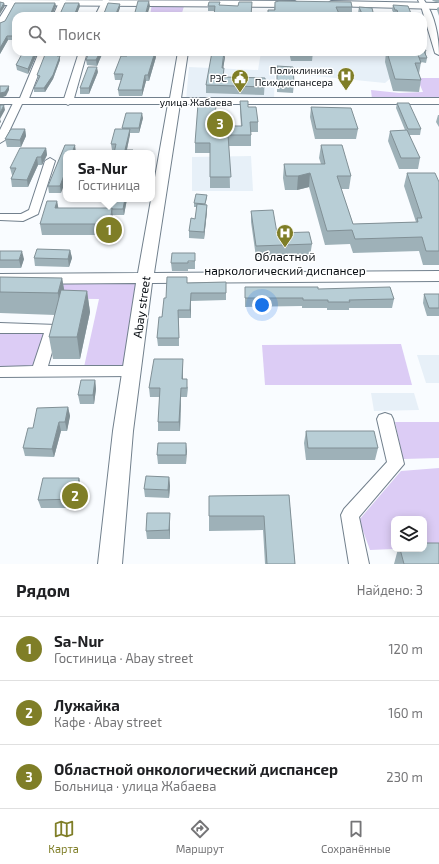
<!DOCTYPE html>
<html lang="ru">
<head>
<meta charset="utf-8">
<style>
  :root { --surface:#fff; --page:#f6f6f6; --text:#202124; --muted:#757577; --line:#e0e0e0; --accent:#7f7e27 }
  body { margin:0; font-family:"Exo 2",sans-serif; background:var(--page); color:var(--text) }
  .controls { position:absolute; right:12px; bottom:12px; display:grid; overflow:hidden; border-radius:8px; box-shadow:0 2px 10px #0003 }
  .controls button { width:36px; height:36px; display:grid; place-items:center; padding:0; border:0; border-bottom:1px solid var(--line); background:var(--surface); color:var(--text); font:20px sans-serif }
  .you { position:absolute; left:262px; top:305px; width:14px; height:14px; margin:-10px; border:3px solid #fff; border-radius:50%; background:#1a73e8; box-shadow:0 0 0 6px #1a73e833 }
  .badge { display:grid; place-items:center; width:26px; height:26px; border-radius:50%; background:var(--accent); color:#fff; font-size:13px; font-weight:700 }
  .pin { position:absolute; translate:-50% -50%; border:2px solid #fff; box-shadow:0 1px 4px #0006 }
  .popup { position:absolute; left:63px; top:150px; width:92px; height:52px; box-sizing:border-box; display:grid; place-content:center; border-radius:8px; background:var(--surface); filter:drop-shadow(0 1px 3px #0005); font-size:13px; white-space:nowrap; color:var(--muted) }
  .popup b { font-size:15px; color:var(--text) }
  .popup::after { content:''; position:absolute; left:50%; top:100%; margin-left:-8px; border:8px solid transparent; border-top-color:var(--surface) }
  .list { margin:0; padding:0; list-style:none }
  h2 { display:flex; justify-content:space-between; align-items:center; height:52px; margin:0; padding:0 16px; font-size:17px }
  h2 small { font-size:13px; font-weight:400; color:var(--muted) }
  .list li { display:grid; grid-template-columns:26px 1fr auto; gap:12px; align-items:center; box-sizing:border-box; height:64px; padding:0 16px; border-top:1px solid var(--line) }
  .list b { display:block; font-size:15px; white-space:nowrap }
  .list p { margin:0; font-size:13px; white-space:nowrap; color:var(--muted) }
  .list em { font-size:13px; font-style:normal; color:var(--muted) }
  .icon { flex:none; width:22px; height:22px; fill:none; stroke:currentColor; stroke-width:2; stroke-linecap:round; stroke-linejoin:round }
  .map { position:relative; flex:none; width:439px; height:564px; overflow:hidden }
  .search { position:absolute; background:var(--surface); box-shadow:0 2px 10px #0003; left:12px; right:12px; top:12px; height:44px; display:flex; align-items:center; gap:10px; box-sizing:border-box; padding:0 14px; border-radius:12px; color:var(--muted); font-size:15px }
  .sheet { height:244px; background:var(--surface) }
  nav { display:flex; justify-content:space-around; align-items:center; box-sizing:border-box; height:56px; border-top:1px solid var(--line); background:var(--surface); font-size:11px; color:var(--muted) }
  nav a { display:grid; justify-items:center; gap:2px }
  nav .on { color:var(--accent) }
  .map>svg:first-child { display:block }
  .built { fill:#e7f0f8 }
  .green { fill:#dcccf5 }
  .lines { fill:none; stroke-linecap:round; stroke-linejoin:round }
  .minor-casing { stroke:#72808d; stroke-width:2 }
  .tertiary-casing { stroke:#72808d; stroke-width:2 }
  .minor { fill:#fff; fill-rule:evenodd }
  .tertiary { fill:#fff; fill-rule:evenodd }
  .wall { fill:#9eb1b8 }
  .shaded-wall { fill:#819096 }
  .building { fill:#b8ced6; stroke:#819096 }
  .labels { text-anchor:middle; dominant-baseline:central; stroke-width:3; stroke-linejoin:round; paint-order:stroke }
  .far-poi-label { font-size:10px; fill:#080d12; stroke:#fff; text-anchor:end }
  .far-street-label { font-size:10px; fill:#080d12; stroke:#fff }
  .poi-label { font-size:12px; fill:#080d12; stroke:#fff }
  .street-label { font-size:12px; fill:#080d12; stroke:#fff }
</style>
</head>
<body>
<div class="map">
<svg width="439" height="564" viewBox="0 0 439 564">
  <rect width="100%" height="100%" fill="#f9fcff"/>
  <g class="built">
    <polygon points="261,52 396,52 406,65 385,83 275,72 274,99 186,100 189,67 258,70"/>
    <polygon points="251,156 253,191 192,191 192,157"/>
    <polygon points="417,355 439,355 439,383 426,383"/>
    <polygon points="371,393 414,393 419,410 374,411"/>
  </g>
  <g class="green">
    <polygon points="152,3 185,3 181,16 150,16"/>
    <polygon points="417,78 439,78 439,99 372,99 371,90 399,93 423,92"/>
    <polygon points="138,280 125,366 84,367 99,299 3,298 5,282"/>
    <polygon points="0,332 46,332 36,368 0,369"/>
    <polygon points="401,344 412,385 265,385 262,345"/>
    <polygon points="395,422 439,422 439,458 403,459"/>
    <polygon points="439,468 439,548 424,548 424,519 394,519 394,549 370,550 359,520 401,471"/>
  </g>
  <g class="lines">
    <defs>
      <g id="minor">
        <polygon points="60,0 66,0 61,16 53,16"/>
        <polygon points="103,0 109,0 103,16 95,16"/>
        <path d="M418,0H424C435,15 439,37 439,55L435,53L421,6Z"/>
        <polygon points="10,1 16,2 4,24 0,26 0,17"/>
        <polygon points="39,52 47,52 28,101 22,104 5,140 0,143 0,130 14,101 20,98"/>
        <polygon points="79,52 87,52 73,102 68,105 63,102"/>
        <polygon points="50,158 55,161 38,214 23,221 0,220 0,214 21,214 29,210 45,161"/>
        <polygon points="0,323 57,325 59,328 48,366 132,366 137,367 139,371 137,375 132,376 0,377 0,367 33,366 44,333 0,333"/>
        <polygon points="385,413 391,415 393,419 404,464 359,517 369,564 349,564 341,515 344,509 387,462 377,419 379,415"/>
      </g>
      <g id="tertiary">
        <polygon points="0,0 295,1 299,4 295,7 0,5"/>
        <polygon points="331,1 439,3 439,9 328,6 327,4"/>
        <polygon points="178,52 188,52 181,98 439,98 439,104 180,104 154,273 439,271 439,281 152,283 133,431 122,564 98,564 113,431 136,283 0,284 0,274 138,273 168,104 0,104 0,98 170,98"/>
      </g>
    </defs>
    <use href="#minor" class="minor-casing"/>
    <use href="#tertiary" class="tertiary-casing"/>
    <use href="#minor" class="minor"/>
    <use href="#tertiary" class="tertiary"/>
  </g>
  <g class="wall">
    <polygon points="432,0 439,0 439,3 433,1"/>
    <polygon points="275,2 352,7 352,14 274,10"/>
    <polygon points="15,3 55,3 56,6 53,13 60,14 65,3 79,3 80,6 76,16 16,16 16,40 8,40 0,54 0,23 5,21"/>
    <polygon points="220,5 251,16 215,11 208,11 208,6"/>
    <polygon points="393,5 412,16 397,16 396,14 394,14 392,10"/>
    <polygon points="359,7 374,16 359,16 358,13"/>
    <polygon points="439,7 439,16 437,10 437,8"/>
    <polygon points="423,43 426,51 426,55 427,58 426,63 421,62 419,74 421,80 419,92 393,91 385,62 386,52 423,52"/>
    <polygon points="23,52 38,52 28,74 17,70 16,65"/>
    <polygon points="103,52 97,66 87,65 86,60"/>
    <polygon points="289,52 313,52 312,61 291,61"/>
    <polygon points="59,56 60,56 60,60 53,79 45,92 34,92 34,88 38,79 37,75"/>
    <polygon points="156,57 149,81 146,81 142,96 119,96 118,90 121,80 115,80 114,74"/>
    <polygon points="225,57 223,68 224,77 265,78 264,95 206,93 206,85"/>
    <polygon points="277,66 294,83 293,93 277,92"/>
    <polygon points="98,72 89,94 80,94 80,88"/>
    <polygon points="240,101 248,107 258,122 258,132 251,132 251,146 229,146 230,188 210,188 210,153 195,153 195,143 215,126 241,126 240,111"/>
    <polygon points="397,103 421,129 420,135 409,135 420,158 418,169 399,169 388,141 390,131 405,130 396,108"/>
    <polygon points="311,107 358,129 356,139 315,139 310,117"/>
    <polygon points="438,115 439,115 439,127 436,122"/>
    <polygon points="143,118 139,133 130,133 127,150 133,150 133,153 114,153 114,150 112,150 111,144 122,129 122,128"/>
    <polygon points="25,129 26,136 21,147 7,147 5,139"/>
    <polygon points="65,145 61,193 49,193 48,186"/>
    <polygon points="321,145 351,176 349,189 341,189 353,224 416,222 404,186 407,173 439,182 439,265 423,265 419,251 353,253 350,244 325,245 309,187 297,190 285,190 283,178 284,164 321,164 319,158"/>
    <polygon points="46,148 47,155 42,165 38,165 28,187 12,187 11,179 13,175 12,175 10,168"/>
    <polygon points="207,195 207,198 205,204 207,205 207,211 204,239 189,238 189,231 195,219 197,207 194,207 194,203"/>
    <polygon points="127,199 124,215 113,215 113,218 111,235 42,235 40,224 57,201 58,208 108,208"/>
    <polygon points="251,211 277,233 312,244 310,256 256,257 251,222"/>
    <polygon points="70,250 72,258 69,267 35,266 34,258"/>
    <polygon points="0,251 24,259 21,268 0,268"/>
    <polygon points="195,261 195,269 188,269 188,271 172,271 171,263"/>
    <polygon points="0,277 62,278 64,290 87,291 90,312 80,359 53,359 49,337 55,315 0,313"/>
    <polygon points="226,282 226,300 191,301 191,318 179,318 179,346 158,346 157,338 166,298 187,283"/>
    <polygon points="245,287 318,289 394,299 392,308 349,308 349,310 327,310 327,308 302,308 302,306 245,307"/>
    <polygon points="424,294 439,294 439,316 427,316 423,303"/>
    <polygon points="183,368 183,379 188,388 187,397 181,397 180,431 158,431 158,422 160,397 150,397 149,388"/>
    <polygon points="95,380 96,389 94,404 80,404 78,395"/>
    <polygon points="68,407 70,416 67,431 61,431 54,457 25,456 23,448"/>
    <polygon points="306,431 378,448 375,460 306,460 304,443"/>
    <polygon points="186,443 186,464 158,464 157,455"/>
    <polygon points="169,477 170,486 169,498 145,497 144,489"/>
    <polygon points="79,478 81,487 77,508 41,508 38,500"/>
    <polygon points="289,495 295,564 265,564 263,530 209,531 209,496"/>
    <polygon points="170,521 170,539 147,539 146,531"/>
    <polygon points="398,549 424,549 439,564 394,564"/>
  </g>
  <g class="shaded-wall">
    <polygon points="149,1 150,6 147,16 145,16"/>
    <polygon points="4,3 5,6 0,14 0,10"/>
    <polygon points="55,3 56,6 52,16 51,13"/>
    <polygon points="79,3 80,6 76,16 74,16"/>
    <polygon points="120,4 120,8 117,16 115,16"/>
    <polygon points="7,36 8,40 0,54 0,48"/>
    <polygon points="35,52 38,52 28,74 28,69"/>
    <polygon points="58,52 61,52 57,60 57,56"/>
    <polygon points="100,52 103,52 97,66 96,60"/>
    <polygon points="155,52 156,57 149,81 148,75"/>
    <polygon points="225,52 225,57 222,76 222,68"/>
    <polygon points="60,56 60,60 53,79 45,92 44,88"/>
    <polygon points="97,67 98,72 89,94 89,88"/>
    <polygon points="145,75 146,81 142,96 142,90"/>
    <polygon points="9,86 9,90 6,96 0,98 0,93"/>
    <polygon points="4,105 5,110 0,119 1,122 0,123 0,113"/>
    <polygon points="142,113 143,118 139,133 139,128"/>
    <polygon points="25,129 26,136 21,147 20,140"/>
    <polygon points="130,129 130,135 126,153 125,150"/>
    <polygon points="75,145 76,153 72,153"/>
    <polygon points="46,148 47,155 42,165 41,157"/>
    <polygon points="37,157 38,165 28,187 27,180"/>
    <polygon points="66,170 66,180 61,193 60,186"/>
    <polygon points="310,173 309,187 297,190 298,176"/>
    <polygon points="125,199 127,199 124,215 123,209"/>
    <polygon points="57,201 59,211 55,208"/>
    <polygon points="207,205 207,211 204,239 204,232"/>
    <polygon points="112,208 113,218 111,235 110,224"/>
    <polygon points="70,250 72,258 69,267 68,259"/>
    <polygon points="22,251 24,259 21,268 19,260"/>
    <polygon points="62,278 66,300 61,315 58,293"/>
    <polygon points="87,291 90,312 80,359 77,337"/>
    <polygon points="191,293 191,318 190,310"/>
    <polygon points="183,359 183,388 182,379"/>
    <polygon points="95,380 96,389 94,404 93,395"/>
    <polygon points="181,388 181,397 180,431 179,422"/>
    <polygon points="68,407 70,416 67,431 65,422"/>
    <polygon points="59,422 61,431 54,457 52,449"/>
    <polygon points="186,443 187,451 186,464"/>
    <polygon points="169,477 170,486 169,498 168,490"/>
    <polygon points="79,478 81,487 77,508 76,499"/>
    <polygon points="170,513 170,539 169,530"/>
  </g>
  <g class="building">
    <polygon points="138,1 149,1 145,16 134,16"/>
    <polygon points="279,1 351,2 352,7 336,7 340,16 268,16 268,10 275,10 275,2"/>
    <polygon points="0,2 4,3 0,10"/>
    <polygon points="209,2 220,2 219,5 238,6 239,2 252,2 251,16 214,16 215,6 208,6"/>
    <polygon points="15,3 55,3 51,13 60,14 65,3 79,3 74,16 16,16 16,36 7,36 0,48 0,23 5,21"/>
    <polygon points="108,3 120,4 115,16 103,16"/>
    <polygon points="393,5 408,6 412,16 399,16 397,10 395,10"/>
    <polygon points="359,7 372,8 374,16 363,16"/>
    <polygon points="423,43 426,51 424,51 427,58 419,58 417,52 423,52"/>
    <polygon points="23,52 35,52 28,69 16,65"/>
    <polygon points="46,52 58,52 57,56 60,56 53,75 44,88 34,88 40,76 37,75"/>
    <polygon points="89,52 100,52 96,60 86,60"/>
    <polygon points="129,52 155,52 148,75 145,75 142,90 118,90 123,74 114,74 121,56 127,56"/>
    <polygon points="212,52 224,52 222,68 224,68 223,77 265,78 265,87 206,85"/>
    <rect x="291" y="52" width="22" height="1"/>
    <polygon points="387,52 417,52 421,63 415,63 421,80 395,79"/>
    <polygon points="277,66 293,67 294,83 277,83"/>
    <polygon points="88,67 97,67 89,88 80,88"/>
    <polygon points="0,86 9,86 5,92 0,93"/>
    <polygon points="205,101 216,101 215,126 242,126 240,101 248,101 248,107 256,107 258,122 250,122 251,135 228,135 231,177 210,177 210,143 195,143 198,104"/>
    <polygon points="397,103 409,103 421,129 408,129"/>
    <polygon points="0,105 4,105 0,113"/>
    <polygon points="311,107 351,108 358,129 316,129"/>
    <polygon points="126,113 142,113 139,128 122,128"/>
    <polygon points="11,129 25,129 20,140 5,139"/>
    <polygon points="115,129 130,129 125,150 133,150 132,153 114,153 116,144 111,144"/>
    <polygon points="407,130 420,158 401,158 390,131"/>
    <polygon points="65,145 75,145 72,153 66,153 66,170 60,186 48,186"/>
    <polygon points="321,145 342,145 351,176 337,176 353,224 418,222 417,218 422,218 407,173 435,173 439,182 439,251 426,251 422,237 355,239 352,230 327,231 310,173 298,176 286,176 284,164 325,164"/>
    <polygon points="20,148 46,148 41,157 37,157 27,180 11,179 16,168 10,168"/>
    <polygon points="196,194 207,195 205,204 194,203"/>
    <polygon points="110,199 125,199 123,209 112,209 112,208 108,208"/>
    <polygon points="47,201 57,201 55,208 112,208 110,224 40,224"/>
    <polygon points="197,204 207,205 204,232 189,231 191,218 195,219"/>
    <polygon points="273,210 277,233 309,232 312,244 256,246 251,211"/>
    <polygon points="37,249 70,250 68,259 34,258"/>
    <polygon points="0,251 22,251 19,260 0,260"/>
    <polygon points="172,253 195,253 195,261 188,261 188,263 171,263"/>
    <polygon points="0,277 62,278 58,293 0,292"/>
    <polygon points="167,277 187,277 187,283 226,282 226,293 191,293 190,310 178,310 179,338 157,338 159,317 162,317 164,298 166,298"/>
    <polygon points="245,287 318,287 318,289 390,287 394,299 349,300 350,302 328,302 328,300 303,300 303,298 245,298"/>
    <polygon points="61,290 87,291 77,337 49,337"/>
    <polygon points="424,294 439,294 439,308 429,308"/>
    <polygon points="154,359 183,359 182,379 187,379 187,388 181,388 179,422 158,422 160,388 149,388"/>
    <polygon points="81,380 95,380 93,395 78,395"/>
    <polygon points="68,407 65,422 59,422 52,449 23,448 28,428 33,428 37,408"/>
    <polygon points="306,431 374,431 378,448 308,448"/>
    <polygon points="158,443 186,443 186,455 157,455"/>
    <polygon points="146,476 169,477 168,490 144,489"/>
    <polygon points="43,478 79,478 76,499 38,500"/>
    <polygon points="289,495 295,564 267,564 264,516 209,516 209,496"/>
    <polygon points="147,513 170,513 169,530 146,531"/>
    <polygon points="424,543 439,543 439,564 404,564 400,549 424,549"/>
  </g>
  <defs>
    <symbol id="hospital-pin" viewBox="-11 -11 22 30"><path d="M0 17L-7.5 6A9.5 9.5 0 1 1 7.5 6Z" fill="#7f7e27" stroke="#fff"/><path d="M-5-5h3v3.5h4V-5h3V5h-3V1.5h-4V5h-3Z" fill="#fff"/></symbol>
    <symbol id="civic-pin" viewBox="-11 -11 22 30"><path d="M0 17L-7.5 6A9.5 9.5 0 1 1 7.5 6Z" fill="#7f7e27" stroke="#fff"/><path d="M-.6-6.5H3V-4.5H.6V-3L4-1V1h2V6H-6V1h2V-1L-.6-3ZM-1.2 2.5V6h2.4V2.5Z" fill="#fff"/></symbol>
  </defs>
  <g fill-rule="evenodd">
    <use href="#hospital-pin" x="336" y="66" width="20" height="27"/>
    <use href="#civic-pin" x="230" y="68" width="20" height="27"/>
    <use href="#hospital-pin" x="275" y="223" width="20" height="27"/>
  </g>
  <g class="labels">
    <g class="far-poi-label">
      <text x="333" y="70">Поликлиника<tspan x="333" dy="12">Психдиспансера</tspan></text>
      <text x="227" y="78">РЭС</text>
    </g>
    <g class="far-street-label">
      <text x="196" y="102">улица Жабаева</text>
    </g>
    <g class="poi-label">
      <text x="285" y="256">Областной<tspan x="285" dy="14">наркологический диспансер</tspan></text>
    </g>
    <g class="street-label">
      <text transform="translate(141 307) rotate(-82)">Abay street</text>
    </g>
  </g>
</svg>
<div class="controls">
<button><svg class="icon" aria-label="layers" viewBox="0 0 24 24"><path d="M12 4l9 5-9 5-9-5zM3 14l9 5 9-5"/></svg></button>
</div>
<div class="you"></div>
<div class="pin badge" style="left:109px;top:230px">1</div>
<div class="popup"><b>Sa-Nur</b>Гостиница</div>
<div class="pin badge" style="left:75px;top:496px">2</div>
<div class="pin badge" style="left:220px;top:124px">3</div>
<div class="search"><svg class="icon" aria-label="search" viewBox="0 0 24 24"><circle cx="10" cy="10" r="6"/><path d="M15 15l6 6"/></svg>Поиск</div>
</div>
<section class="sheet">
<h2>Рядом<small>Найдено: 3</small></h2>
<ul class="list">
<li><span class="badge">1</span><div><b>Sa-Nur</b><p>Гостиница · Abay street</p></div><em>120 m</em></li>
<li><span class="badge">2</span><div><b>Лужайка</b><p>Кафе · Abay street</p></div><em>160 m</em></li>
<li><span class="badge">3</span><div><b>Областной онкологический диспансер</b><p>Больница · улица Жабаева</p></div><em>230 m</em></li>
</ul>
</section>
<nav>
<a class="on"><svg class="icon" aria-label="map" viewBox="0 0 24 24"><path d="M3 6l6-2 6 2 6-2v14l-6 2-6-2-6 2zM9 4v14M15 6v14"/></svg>Карта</a>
<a><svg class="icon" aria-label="directions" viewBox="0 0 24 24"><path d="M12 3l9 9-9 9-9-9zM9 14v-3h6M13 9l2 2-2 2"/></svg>Маршрут</a>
<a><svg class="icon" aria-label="saved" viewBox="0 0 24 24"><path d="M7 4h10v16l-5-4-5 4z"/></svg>Сохранённые</a>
</nav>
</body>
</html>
